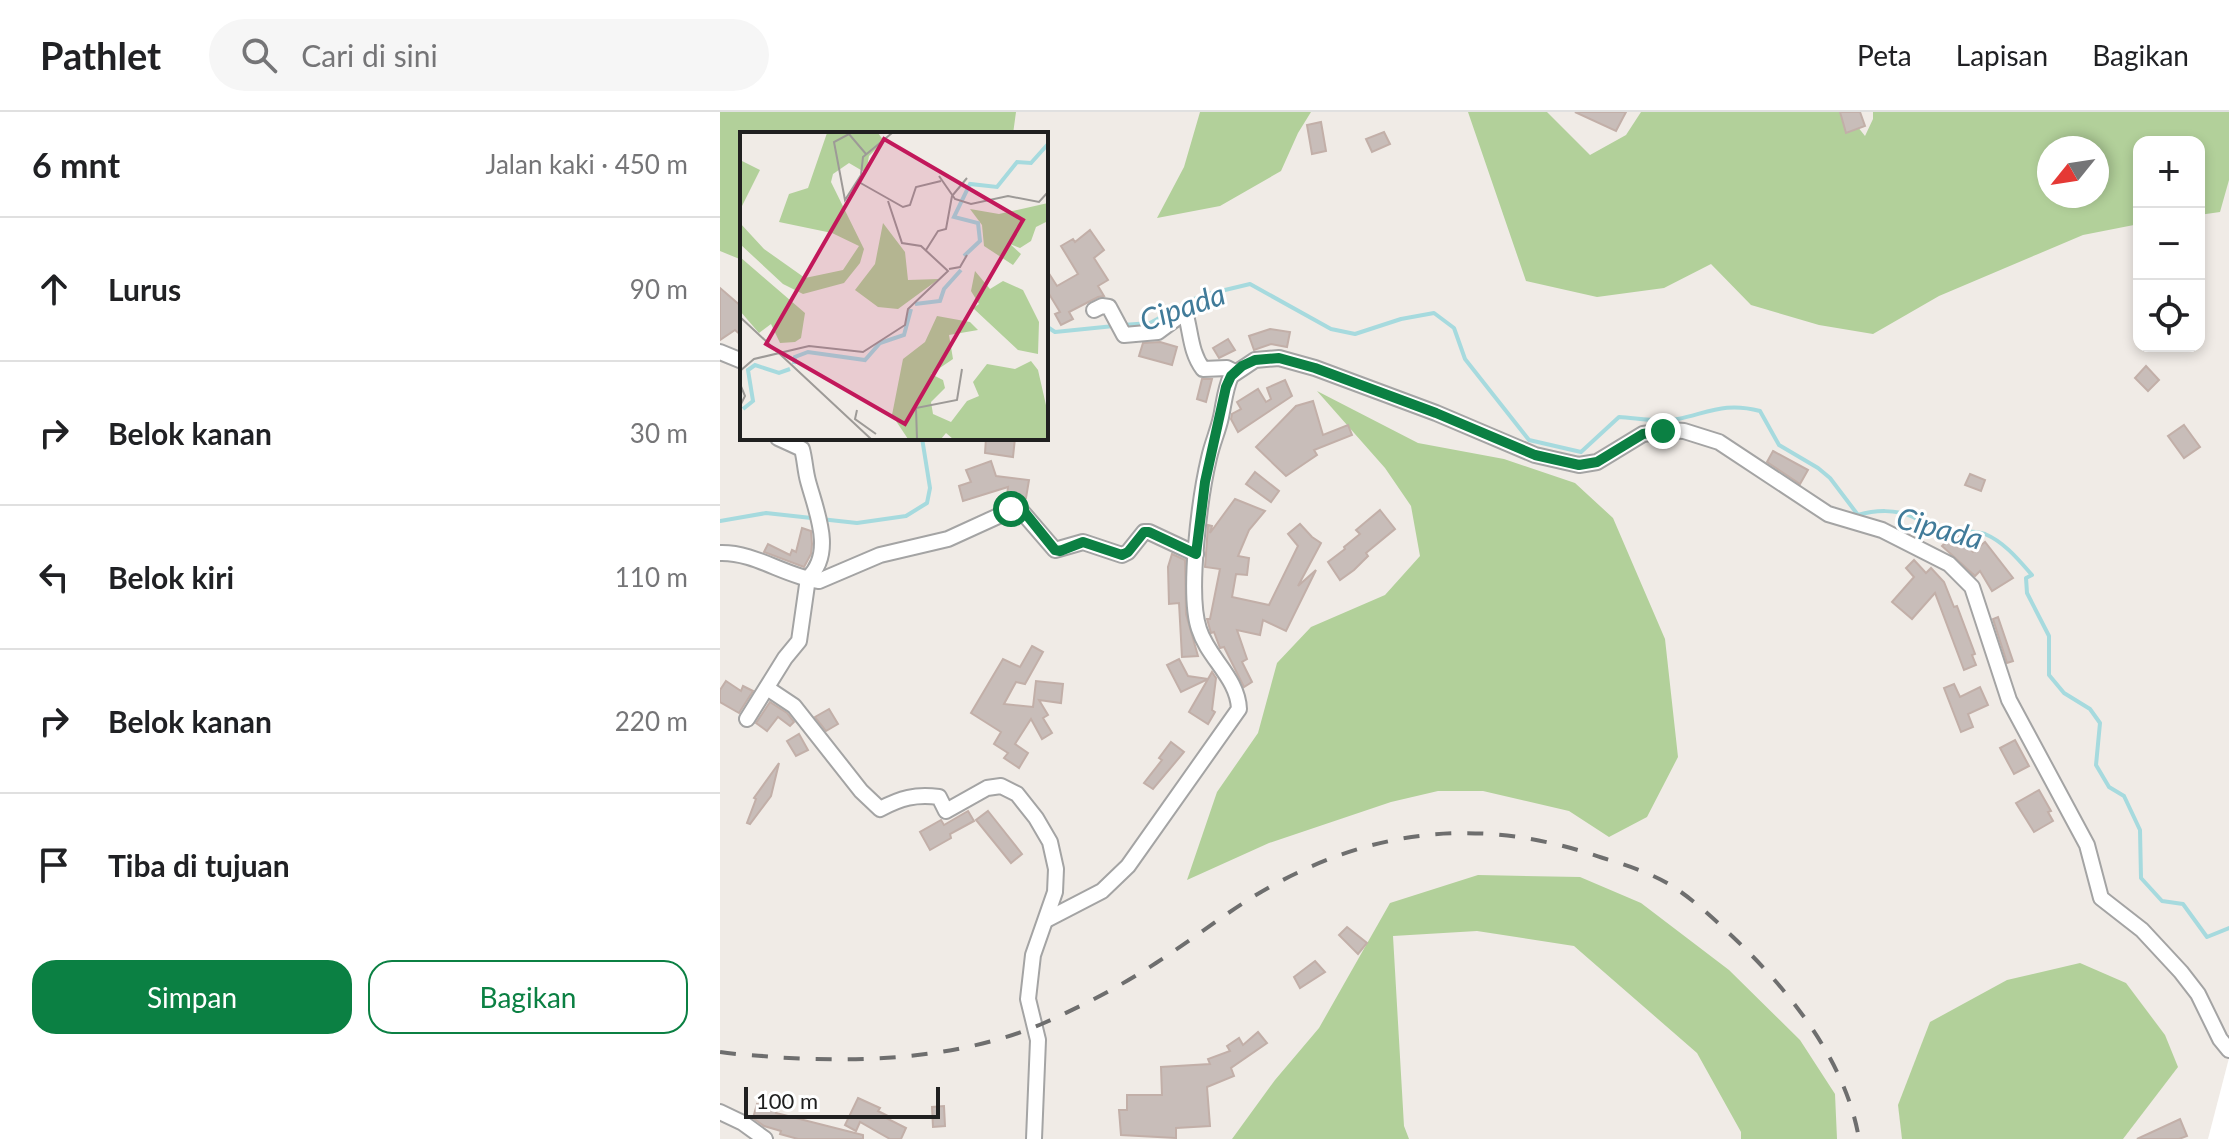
<!DOCTYPE html>
<html lang="id">
<head>
<meta charset="utf-8">
<style>
  :root { --surface:#fff; --page:#f6f6f6; --text:#202124; --muted:#757577; --line:#e0e0e0; --accent:#0b8043 }
  body { margin:0; font-family:Lato,sans-serif; background:var(--page); color:var(--text) }
  .controls { position:absolute; right:24px; top:24px; display:grid; overflow:hidden; border-radius:16px; box-shadow:0 4px 12px #0003 }
  .controls button { width:72px; height:72px; display:grid; place-items:center; padding:0; border:0; border-bottom:2px solid var(--line); background:var(--surface); color:var(--text); font:40px sans-serif }
  .compass { position:absolute; left:1317px; top:24px; width:72px; height:72px; border-radius:50%; background:var(--surface); box-shadow:0 4px 12px #0003; rotate:240deg }
  .scale { position:absolute; left:24px; bottom:20px; width:196px; box-sizing:border-box; padding-left:8px; border:4px solid #202020; border-top:0; font-size:22px; line-height:28px; white-space:nowrap; color:#202020; -webkit-text-stroke:6px #fff; paint-order:stroke }
  .stop { position:absolute; width:24px; height:24px; margin:-18px; border:6px solid #0b8043; border-radius:50%; background:#fff }
  .stop.end { background:#0b8043; border-color:#fff; box-shadow:0 2px 8px #0008 }
  .list { margin:0; padding:0; list-style:none }
  h2 { display:flex; justify-content:space-between; align-items:center; height:104px; margin:0; padding:0 32px; font-size:34px }
  h2 small { font-size:26px; font-weight:400; color:var(--muted) }
  .list li { display:grid; grid-template-columns:52px 1fr auto; gap:24px; align-items:center; box-sizing:border-box; height:144px; padding:0 32px; border-top:2px solid var(--line) }
  .list b { display:block; font-size:30px; white-space:nowrap }
  .list em { font-size:26px; font-style:normal; color:var(--muted) }
  .actions { display:flex; gap:16px; padding:24px 32px }
  .actions a { flex:1; padding:18px 0; border:2px solid var(--accent); border-radius:24px; text-align:center; font-size:28px; color:var(--accent) }
  .actions .main { background:var(--accent); color:#fff }
  .icon { flex:none; width:44px; height:44px; fill:none; stroke:currentColor; stroke-width:2; stroke-linecap:round; stroke-linejoin:round }
  .map { position:relative; flex:none; width:1509px; height:1027px; overflow:hidden }
  header { display:flex; align-items:center; gap:48px; box-sizing:border-box; height:112px; padding:0 40px; background:var(--surface); border-bottom:2px solid var(--line) }
  header strong { font-size:38px }
  nav { display:flex; gap:44px; margin-inline-start:auto; font-size:28px }
  .search { width:560px; height:72px; background:var(--page); display:flex; align-items:center; gap:20px; box-sizing:border-box; padding:0 28px; border-radius:44px; color:var(--muted); font-size:30px }
  main { display:flex }
  aside { flex:1; background:var(--surface) }
  .map>svg:first-child { display:block }
  .forest { fill:#b2d09a; fill-rule:evenodd }
  .pier { fill:#fff }
  .lines { fill:none; stroke-linecap:round; stroke-linejoin:round }
  .stream { stroke:#a6dade; stroke-width:4 }
  .building { fill:#c8bdb9; stroke:#c2afa8; stroke-width:2 }
  .minor-casing { stroke:#a4a4a4; stroke-width:18 }
  .minor { stroke:#fff; stroke-width:14 }
  .rail { stroke:#6e6e6e; stroke-width:4; stroke-dasharray:16 16; stroke-linecap:butt }
  .route { stroke:#0b8043; stroke-width:10 }
  .labels { text-anchor:middle; dominant-baseline:central; stroke-width:6; stroke-linejoin:round; paint-order:stroke }
  .water-label { font-size:30px; font-style:italic; fill:#417b99; stroke:#fff }
  .inset-river { fill:none; stroke:#a6dade; stroke-width:4 }
  .inset-road { fill:none; stroke:#9d9a97; stroke-width:2 }
  .view { fill:#c2185b; fill-opacity:0.15; stroke:#c2185b; stroke-width:4 }
  .inset-edge { fill:none; stroke:#202020; stroke-width:4 }
</style>
</head>
<body>
<header>
<strong>Pathlet</strong>
<div class="search"><svg class="icon" aria-label="search" viewBox="0 0 24 24"><circle cx="10" cy="10" r="6"/><path d="M15 15l6 6"/></svg>Cari di sini</div>
<nav><a>Peta</a><a>Lapisan</a><a>Bagikan</a></nav>
</header>
<main>
<aside>
<h2>6 mnt<small>Jalan kaki · 450 m</small></h2>
<ul class="list">
<li><svg class="icon" aria-label="ahead" viewBox="0 0 24 24"><path d="M12 20V5M6 11l6-6 6 6"/></svg><div><b>Lurus</b></div><em>90 m</em></li>
<li><svg class="icon" aria-label="right" viewBox="0 0 24 24"><path d="M7 20v-9h11M14 6l5 5-5 5"/></svg><div><b>Belok kanan</b></div><em>30 m</em></li>
<li><svg class="icon" aria-label="left" viewBox="0 0 24 24"><path d="M17 20v-9H6M10 6l-5 5 5 5"/></svg><div><b>Belok kiri</b></div><em>110 m</em></li>
<li><svg class="icon" aria-label="right" viewBox="0 0 24 24"><path d="M7 20v-9h11M14 6l5 5-5 5"/></svg><div><b>Belok kanan</b></div><em>220 m</em></li>
<li><svg class="icon" aria-label="arrive" viewBox="0 0 24 24"><path d="M6 21V4h12l-3 4 3 4H6"/></svg><div><b>Tiba di tujuan</b></div></li>
</ul>
<div class="actions"><a class="main">Simpan</a><a>Bagikan</a></div>
</aside>
<div class="map">
<svg width="1509" height="1027" viewBox="0 0 1509 1027">
  <rect width="100%" height="100%" fill="#f0ebe6"/>
  <g class="forest">
    <polygon points="0,0 296,0 293,22 22,22 22,148 0,139"/>
    <polygon points="480,0 591,0 578,21 561,59 500,94 437,106 464,55"/>
    <path d="M748,0H827L870,43L906,23L921,0H1126L1145,24L1153,7V0H1509V68L1500,100L1479,103V30H1419V112L1363,123L1219,184L1153,222L1099,213L1031,193L991,152L944,176L877,185L806,169ZM1329,36H1377V84H1329Z"/>
    <polygon points="597,279 698,331 784,347 855,371 893,406 945,527 958,645 927,705 889,725 849,699 763,679 718,679 671,690 549,731 467,768 497,680 538,621 557,551 591,515 665,483 700,444 691,394 665,356"/>
    <polygon points="758,763 860,765 921,791 1009,858 1080,928 1115,982 1117,1027 1021,1027 1021,1020 977,941 854,834 757,819 673,824 684,1014 689,1027 512,1027 555,968 599,916 670,791"/>
    <polygon points="1360,851 1406,871 1445,923 1458,955 1403,1027 1182,1027 1178,993 1210,910 1287,868"/>
  </g>
  <polygon class="pier" points="1509,946 1509,1027 1488,1027"/>
  <g class="lines">
    <g class="stream">
      <path d="M403,213L430,211L480,184L530,172L611,217L635,222L681,207L714,201L734,216L745,247L809,328L861,340L899,305C917,306 940,311 958,307C990,300 1006,290 1040,299L1059,333L1098,356L1110,366L1138,403C1155,398 1176,397 1193,405C1203,410 1210,414 1222,417C1234,419 1254,418 1265,422C1284,430 1298,447 1312,463L1306,466L1307,481L1329,524V563L1344,581L1370,597L1380,611L1376,653L1389,675L1404,684L1420,718L1421,766L1442,789L1463,792L1487,825L1509,816"/>
      <polyline points="326,214 335,220 394,214"/>
      <polyline points="0,409 46,401 137,411 186,404 207,391 210,376 202,326"/>
    </g>
  </g>
  <g class="building">
    <polygon points="855,0 906,0 896,19"/>
    <polygon points="1120,0 1140,0 1145,14 1126,21"/>
    <polygon points="601,10 606,39 592,42 587,13"/>
    <polygon points="664,20 670,32 652,40 646,27"/>
    <polygon points="370,118 384,138 374,146 388,168 378,174 384,184 378,185 349,200 353,207 341,213 335,202 340,200 326,177 326,157 337,174 358,162 341,134 353,127 355,130"/>
    <polygon points="0,176 22,195 22,224 15,218 0,228"/>
    <polygon points="550,217 570,220 567,235 551,232 534,238 529,224"/>
    <polygon points="508,227 515,238 499,246 493,236"/>
    <polygon points="440,230 457,235 452,253 419,244 423,231"/>
    <polygon points="1426,254 1439,268 1428,279 1415,266"/>
    <polygon points="482,267 492,267 486,290 477,287"/>
    <polygon points="565,268 572,284 518,320 511,307 512,302 521,297 517,290 538,277 546,290 551,287 547,276"/>
    <polygon points="593,289 603,323 628,313 632,323 594,338 597,343 566,364 536,335 576,294"/>
    <polygon points="1464,313 1480,335 1464,346 1448,324"/>
    <polygon points="266,326 295,326 293,345 265,341"/>
    <polygon points="1053,339 1088,358 1080,372 1047,350"/>
    <polygon points="271,349 276,364 309,368 306,386 287,384 288,375 243,389 239,374 251,370 246,358"/>
    <polygon points="535,360 559,379 551,390 526,372"/>
    <polygon points="1250,362 1265,368 1261,379 1245,373"/>
    <polygon points="515,387 545,399 529,418 518,444 529,446 527,463 516,462 512,485 549,493 578,434 568,422 580,412 592,425 601,431 578,474 596,458 566,519 543,508 540,523 517,518 527,547 522,550 532,570 524,575 504,535 500,536 494,520 491,521 487,507 490,507 500,457 485,455 488,413 492,414 490,421"/>
    <polygon points="660,398 675,417 646,441 648,444 634,458 620,468 608,450 625,437 624,435 640,422 636,418"/>
    <polygon points="82,416 91,419 92,432 91,442 84,455 44,440 48,432 70,443 72,438 76,440"/>
    <polygon points="1235,421 1253,440 1265,430 1293,466 1272,479 1260,459 1255,464 1222,434"/>
    <polygon points="452,442 465,448 466,502 478,544 462,545 459,491 449,492 448,455"/>
    <polygon points="1194,448 1206,461 1211,456 1224,470 1234,495 1237,494 1255,542 1252,543 1256,553 1244,558 1215,481 1192,507 1172,490 1194,465 1186,456"/>
    <polygon points="1278,505 1293,549 1287,551 1273,507"/>
    <polygon points="312,534 323,540 305,572 296,570 284,592 313,595 316,569 343,572 341,591 319,588 328,603 323,606 332,621 322,627 311,607 295,632 308,641 299,656 284,646 288,641 274,632 281,620 251,601 283,547 300,555"/>
    <polygon points="459,547 468,564 488,567 492,560 496,566 492,598 495,600 488,612 469,600 488,567 461,580 447,553"/>
    <polygon points="6,569 21,579 23,574 33,579 19,601 0,590 0,578"/>
    <polygon points="1234,572 1240,585 1260,575 1268,593 1248,602 1253,615 1241,620 1224,576"/>
    <polygon points="50,590 67,601 74,610 70,614 58,605 47,619 36,611"/>
    <polygon points="109,597 118,612 106,619 95,605"/>
    <polygon points="79,622 88,638 76,644 67,629"/>
    <polygon points="1295,628 1309,654 1294,662 1280,636"/>
    <polygon points="451,630 464,640 433,677 424,671 442,648 439,646"/>
    <polygon points="59,651 51,684 30,712 27,711 36,687 34,686"/>
    <polygon points="1319,678 1331,699 1328,700 1333,709 1314,720 1296,691"/>
    <polygon points="248,699 254,709 230,722 231,726 210,738 200,720 221,708 224,713"/>
    <polygon points="268,699 302,742 291,751 256,708"/>
    <polygon points="627,815 647,831 638,842 619,823"/>
    <polygon points="595,849 605,860 580,876 574,865"/>
    <polygon points="538,920 547,931 511,956 514,964 487,975 490,1014 456,1016 456,1026 401,1023 399,998 407,998 407,983 442,983 441,955 490,952 488,947 510,939 507,934 519,926 523,933"/>
    <polygon points="138,986 160,996 158,999 170,1005 168,1007 186,1016 181,1027 170,1027 140,1010 136,1019 125,1013"/>
    <polygon points="37,992 57,997 56,1001 143,1023 143,1027 78,1027 60,1022 61,1019 44,1014 33,1006"/>
    <polygon points="224,994 225,1014 213,1015 212,995"/>
    <polygon points="1460,1007 1467,1024 1459,1027 1417,1027"/>
  </g>
  <g class="lines">
    <defs>
      <g id="minor">
        <path d="M374,198L382,194L389,195L404,223L438,220L465,200C471,219 470,240 483,257L507,256L515,260"/>
        <polyline points="0,240 22,249"/>
        <path d="M0,441C35,440 64,464 99,469L160,443L228,427L298,395L335,438L363,430L402,443L408,440L424,420H429L476,442"/>
        <path d="M47,576L74,594L141,679L160,697C181,686 195,682 219,685L226,699L267,676L281,674L297,682L316,706L330,730L336,757L335,780L313,843L308,887L318,928L314,1027"/>
        <path d="M27,607L65,546L79,529L88,466C115,441 96,399 88,369C85,358 85,348 82,337L58,326"/>
        <path d="M328,807L382,779L408,754L519,597C518,566 488,546 479,517C467,482 480,384 489,346C492,332 498,319 501,305C504,291 505,277 511,264L535,248L559,246L595,256L716,301L815,343L859,353L877,350L923,322L951,318L964,319L999,330L1108,402L1162,418L1229,452L1252,475L1289,588L1367,733L1381,786L1422,818L1461,860L1478,882L1500,927L1509,938"/>
        <polyline points="0,1000 23,1011 45,1027"/>
      </g>
    </defs>
    <use href="#minor" class="minor-casing"/>
    <use href="#minor" class="minor"/>
    <path class="rail" d="M0,940C17,943 36,943 53,945C143,951 241,947 324,911C362,894 401,874 436,851C478,824 515,793 559,770C667,713 770,707 883,746C906,753 931,761 952,774C974,788 994,807 1013,825C1069,878 1126,949 1139,1027"/>
  </g>
  <g class="lines">
    <polyline class="route" points="291,397 298,395 302,397 335,438 340,439 363,430 402,443 408,440 424,420 429,420 476,442 485,370 506,275 511,264 522,254 535,248 559,246 595,256 716,301 815,343 859,353 877,350 923,322 943,319"/>
  </g>
  <g class="labels">
    <g class="water-label">
      <text transform="translate(462 194) rotate(-19)">Cipada</text>
      <text transform="translate(1220 415) rotate(15)">Cipada</text>
    </g>
  </g>
  <g transform="translate(20 20)">
    <rect width="308" height="308" fill="#f0ebe6"/>
    <path d="M87,1H138L144,9L129,24L126,41L109,31L93,42L91,50L124,117L120,131L104,151L63,162L43,152L0,112V91L24,117L65,146L103,138L119,114L92,101L39,90L49,62L68,56ZM0,28L20,38L0,78ZM308,71V89L296,95L291,109L280,116L270,112L281,122L273,133L244,114L242,93L230,77L259,82ZM143,91L165,120L168,148L199,147L158,177L138,175L115,158L135,132ZM0,125L65,181L61,206L55,210L40,211L31,192L19,201L0,179ZM235,139L250,157L263,149L283,158L299,190L298,222L278,218L233,176L239,172L231,159ZM197,184L230,190L238,198L209,203L213,227L191,242L203,248L205,256L191,270L193,282L211,290L227,269L239,264L233,250L247,232L275,237L291,229L298,238L308,282V307H213L206,301L201,307H168L152,283L163,227L185,210Z" fill="#b2d09a"/>
    <path class="inset-river" d="M224,124L240,109L238,91L214,85L230,52L257,55L277,30L291,31L308,12M175,172L200,169L204,157L221,138M54,232L55,225L68,220L125,228L140,211L164,203L171,177M3,277L13,269L8,238L15,233L39,241L50,237"/>
    <path class="inset-road" d="M126,22L109,2L94,10L105,68L121,43L123,25L152,1M199,44L215,67L231,72L268,64L299,70L308,60M117,49L163,75L170,73L176,55L201,49M186,118L198,99L206,97L212,64L227,46M209,137L220,135L227,123M0,185L131,307M0,239L14,227L69,214L123,220L165,193L168,177L208,139L181,114L162,111L148,69M0,252L5,264L0,274M117,278L115,287L136,302M177,307L176,276L217,268L222,237"/>
    <path class="view" d="M144,7L283,88L165,292L26,212Z"/>
    <rect width="308" height="308" class="inset-edge"/>
  </g>
</svg>
<div class="controls">
<button>+</button>
<button>−</button>
<button><svg class="icon" aria-label="locate" viewBox="0 0 24 24"><circle cx="12" cy="12" r="6"/><path d="M12 2v4M12 18v4M2 12h4M18 12h4"/></svg></button>
</div>
<svg class="compass" viewBox="-18 -18 36 36"><path d="M0-13l5 13h-10z" fill="#e53935"/><path d="M0 13l5-13h-10z" fill="#757577"/></svg>
<div class="scale">100 m</div>
<div class="stop" style="left:291px;top:397px"></div>
<div class="stop end" style="left:943px;top:319px"></div>
</div>
</main>
</body>
</html>
